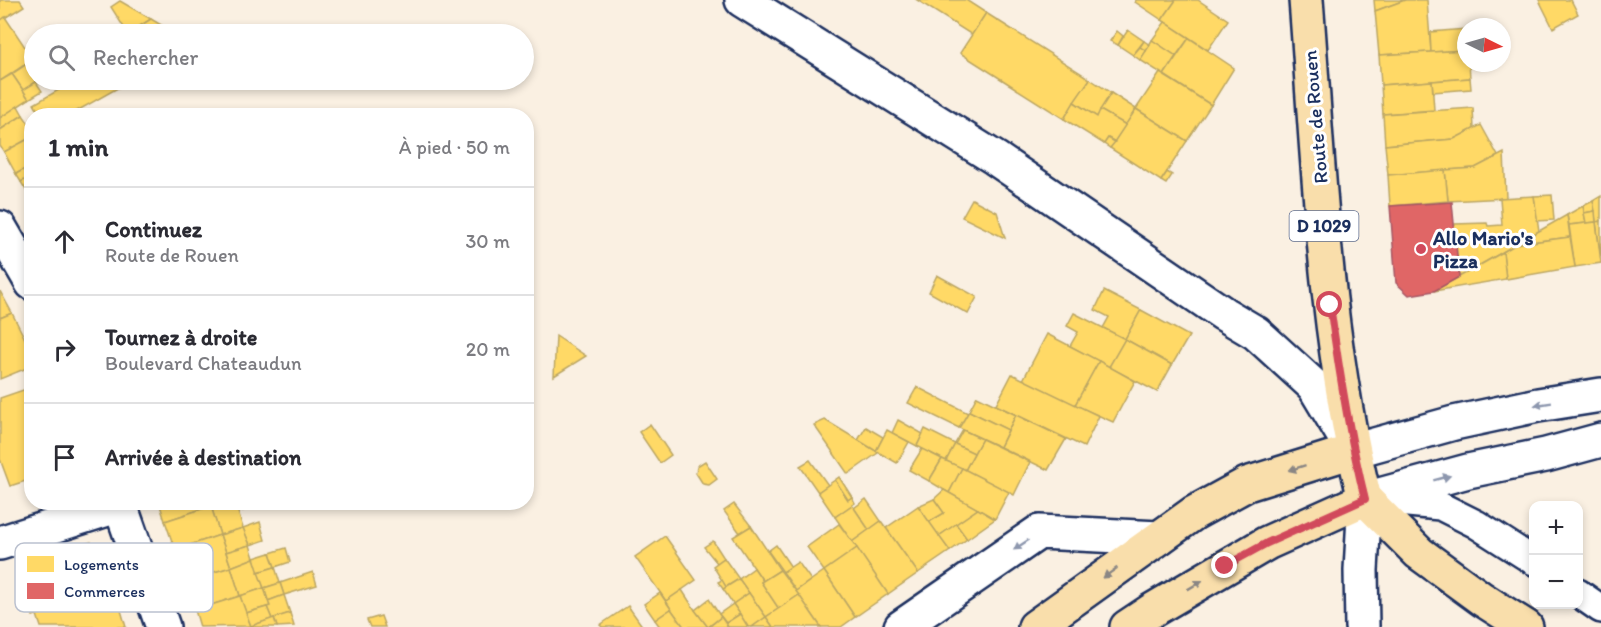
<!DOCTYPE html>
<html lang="fr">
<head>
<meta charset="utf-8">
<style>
  :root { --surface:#fff; --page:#f7f7f7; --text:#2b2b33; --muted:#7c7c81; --line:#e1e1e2 }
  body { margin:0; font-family:Itim,sans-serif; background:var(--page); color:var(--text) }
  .controls { position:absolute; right:18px; bottom:18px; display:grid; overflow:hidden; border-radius:12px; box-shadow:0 3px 9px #0003 }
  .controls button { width:54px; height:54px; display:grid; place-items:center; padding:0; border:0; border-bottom:2px solid var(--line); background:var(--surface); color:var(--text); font:30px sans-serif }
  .compass { position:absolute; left:1457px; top:18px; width:54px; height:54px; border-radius:50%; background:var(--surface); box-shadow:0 3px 9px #0003; rotate:95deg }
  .stop { position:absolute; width:18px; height:18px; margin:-14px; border:4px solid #d1495b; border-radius:50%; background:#fff }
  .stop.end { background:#d1495b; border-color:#fff; box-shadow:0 2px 6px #0008 }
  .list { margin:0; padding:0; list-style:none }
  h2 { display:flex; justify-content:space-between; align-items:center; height:78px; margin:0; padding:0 24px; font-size:26px }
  h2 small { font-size:20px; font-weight:400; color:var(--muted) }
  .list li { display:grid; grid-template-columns:39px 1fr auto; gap:18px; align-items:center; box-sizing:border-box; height:108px; padding:0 24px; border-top:2px solid var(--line) }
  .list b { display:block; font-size:22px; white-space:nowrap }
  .list p { margin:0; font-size:20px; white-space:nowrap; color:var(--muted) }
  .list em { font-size:20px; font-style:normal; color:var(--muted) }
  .icon { flex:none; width:33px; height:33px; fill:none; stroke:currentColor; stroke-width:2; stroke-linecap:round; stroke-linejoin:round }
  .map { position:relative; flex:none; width:1601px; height:627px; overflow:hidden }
  .search { position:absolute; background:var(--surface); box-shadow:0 3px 9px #0003; left:24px; top:24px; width:510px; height:66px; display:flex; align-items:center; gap:15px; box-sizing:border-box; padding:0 21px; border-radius:33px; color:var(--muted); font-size:22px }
  .panel { position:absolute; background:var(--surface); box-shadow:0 3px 9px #0003; left:24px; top:108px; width:510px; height:402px; border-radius:24px }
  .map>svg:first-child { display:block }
  .homes { fill:#ffd966; stroke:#bba664; stroke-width:1.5 }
  .shops { fill:#e06666; stroke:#a55664; stroke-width:1.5 }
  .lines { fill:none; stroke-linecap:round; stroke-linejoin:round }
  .service-casing { stroke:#1b2f5e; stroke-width:32 }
  .minor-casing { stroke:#1b2f5e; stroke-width:38 }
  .secondary-casing { stroke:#1b2f5e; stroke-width:38 }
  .primary-casing { stroke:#1b2f5e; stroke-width:38 }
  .service { stroke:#fff; stroke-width:27 }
  .minor { stroke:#fff; stroke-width:33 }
  .secondary { stroke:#fff; stroke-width:33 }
  .primary { stroke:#f9deab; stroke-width:33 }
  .oneway { fill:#8d97ae }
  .oneway2 { fill:#8a8684 }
  .route { stroke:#d1495b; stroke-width:8 }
  .poi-dot { fill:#d1495b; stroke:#fff; stroke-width:2 }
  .labels { text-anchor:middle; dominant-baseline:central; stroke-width:6; stroke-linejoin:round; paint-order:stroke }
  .shield { fill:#fff; stroke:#5f6d8e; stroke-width:1.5 }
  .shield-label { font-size:18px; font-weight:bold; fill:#1b2f5e }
  .street-label { font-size:20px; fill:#1b2f5e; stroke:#fff }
  .poi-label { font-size:20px; font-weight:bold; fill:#1b2f5e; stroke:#fff; text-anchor:start }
  .key { fill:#fff; stroke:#bbc1cf; stroke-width:1.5 }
  .key-label { font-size:16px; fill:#1b2f5e }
</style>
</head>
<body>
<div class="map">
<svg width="1601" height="627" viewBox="0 0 1601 627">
  <rect width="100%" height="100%" fill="#faf0e2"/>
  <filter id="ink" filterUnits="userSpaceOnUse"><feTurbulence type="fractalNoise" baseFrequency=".0167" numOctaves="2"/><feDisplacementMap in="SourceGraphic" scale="12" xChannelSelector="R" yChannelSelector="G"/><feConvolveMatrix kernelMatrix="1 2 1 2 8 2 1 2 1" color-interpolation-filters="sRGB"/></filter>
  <g filter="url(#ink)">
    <g class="homes">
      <polygon points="0,0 20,0 24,6 0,21"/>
      <polygon points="917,0 966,0 986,13 972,35"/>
      <polygon points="1136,0 1176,0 1162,20 1135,2"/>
      <polygon points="1176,0 1198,0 1228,20 1208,50 1162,20"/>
      <polygon points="1374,0 1405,0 1375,11"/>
      <polygon points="1405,0 1427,0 1431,52 1379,55 1375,11"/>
      <polygon points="1539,0 1571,0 1578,14 1553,28"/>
      <polygon points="120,1 151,19 128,34 111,7"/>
      <polygon points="986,13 1090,79 1064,119 960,53"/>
      <polygon points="5,17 33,59 0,81 0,21"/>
      <polygon points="151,19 168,29 159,34 127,34"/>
      <polygon points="1165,22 1189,38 1176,56 1152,40"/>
      <polygon points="168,29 178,34 159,34"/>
      <polygon points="1466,29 1466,50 1431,52 1430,32"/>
      <polygon points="1128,30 1144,41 1133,55 1118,45"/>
      <polygon points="1117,31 1123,36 1118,45 1110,41"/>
      <polygon points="1189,38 1234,68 1211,105 1164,75"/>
      <polygon points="1152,40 1176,56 1164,75 1140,60"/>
      <polygon points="1144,41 1150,45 1146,51 1140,47"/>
      <polygon points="1140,47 1146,51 1140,60 1133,55"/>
      <polygon points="1466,50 1466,63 1469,63 1470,78 1381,85 1379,55"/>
      <polygon points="30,62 34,69 36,82 23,90 12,74"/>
      <polygon points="1160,73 1211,105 1187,141 1136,109"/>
      <polygon points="12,74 29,99 0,118 0,81"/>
      <polygon points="1470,78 1471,89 1433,92 1432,81"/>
      <polygon points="1090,79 1111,93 1097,117 1074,102"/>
      <polygon points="76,80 89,80 95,87 108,80 132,80 68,116 41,116 34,104"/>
      <polygon points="89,80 108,80 95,87"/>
      <polygon points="1432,81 1434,110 1383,114 1381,85"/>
      <polygon points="36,82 42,91 29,99 23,90"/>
      <polygon points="1111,93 1136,109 1126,125 1100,110"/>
      <polygon points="1074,102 1097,117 1100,110 1126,125 1115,142 1108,138 1104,144 1064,119"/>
      <polygon points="18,106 23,115 0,130 0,118"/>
      <polygon points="1473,108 1474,129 1454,139 1385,145 1383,114"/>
      <polygon points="1136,109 1187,141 1161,181 1110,148"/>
      <polygon points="23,115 32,128 32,137 4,152 0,146 0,130"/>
      <polygon points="1481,125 1498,156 1475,168 1388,175 1385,145 1454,139"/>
      <polygon points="32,137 32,165 16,174 4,152"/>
      <polygon points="1108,138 1115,142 1110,148 1104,144"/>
      <polygon points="1504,153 1506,198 1448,201 1445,170 1475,168"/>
      <polygon points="32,165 32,176 21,182 16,174"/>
      <polygon points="1445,170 1448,201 1390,206 1388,175"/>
      <polygon points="1167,172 1172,175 1166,184 1161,181"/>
      <polygon points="32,176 32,200 21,182"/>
      <polygon points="1552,195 1554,220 1537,221 1534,196"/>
      <polygon points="1534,196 1539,231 1459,277 1454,224 1487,223 1488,226 1502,225 1500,198"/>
      <polygon points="1601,196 1601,221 1596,222 1593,201"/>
      <polygon points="972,199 997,212 1005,238 962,217"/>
      <polygon points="1593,201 1595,211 1584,213 1583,206"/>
      <polygon points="1583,206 1586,223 1569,225 1567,215"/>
      <polygon points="1595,211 1596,222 1586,223 1584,213"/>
      <polygon points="1567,215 1570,237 1516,244 1539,231"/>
      <polygon points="1601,221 1601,257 1596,222"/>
      <polygon points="1596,222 1601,263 1575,267 1569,225"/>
      <polygon points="1570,237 1575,267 1506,279 1503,252 1516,244"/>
      <polygon points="1503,252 1506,279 1434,291 1459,277"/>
      <polygon points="937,275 977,297 968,314 929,292"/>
      <polygon points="0,291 12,313 0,318"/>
      <polygon points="1104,291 1141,310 1125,339 1103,328 1109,317 1095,310"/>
      <polygon points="1141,310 1189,336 1172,365 1125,339"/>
      <polygon points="12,313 32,353 32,366 0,379 0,318"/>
      <polygon points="1074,313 1125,339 1109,367 1070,346 1078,332 1067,326"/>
      <polygon points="1047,334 1099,361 1075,405 1023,380"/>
      <polygon points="556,336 586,356 554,376"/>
      <polygon points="1125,339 1172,365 1157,392 1109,367"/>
      <polygon points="1099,361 1135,381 1113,422 1075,405"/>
      <polygon points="1012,374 1099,416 1084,447 996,405"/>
      <polygon points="32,387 32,479 10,486 0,459 0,398"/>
      <polygon points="917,387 968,413 959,428 908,403"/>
      <polygon points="977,396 1016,415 1008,430 969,411"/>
      <polygon points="969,411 1008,430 1000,447 959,428"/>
      <polygon points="1016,415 1066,439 1048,470 1000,447"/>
      <polygon points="825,420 876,451 878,453 848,474 814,425"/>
      <polygon points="898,420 923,434 917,446 892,433"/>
      <polygon points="650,424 671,455 660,463 639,432"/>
      <polygon points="866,427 883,437 876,451 858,440"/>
      <polygon points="925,429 955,444 946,461 917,446"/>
      <polygon points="887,430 909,442 897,463 876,451"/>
      <polygon points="963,430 982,439 974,453 955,444"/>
      <polygon points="982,439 1030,462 1014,495 965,470"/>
      <polygon points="955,444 974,453 965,470 946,461"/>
      <polygon points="922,449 942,459 929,481 909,470"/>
      <polygon points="942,459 962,468 949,493 929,481"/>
      <polygon points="810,460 828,485 818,492 800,466"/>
      <polygon points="705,461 717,479 709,485 703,484 696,473 697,466"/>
      <polygon points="962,468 1009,492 995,519 949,493"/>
      <polygon points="839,477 852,497 848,500 835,480"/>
      <polygon points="835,480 848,500 852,497 855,503 835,517 818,492"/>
      <polygon points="944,490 978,509 939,536 929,522 944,513 934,499"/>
      <polygon points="866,499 881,521 869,530 854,508"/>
      <polygon points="934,499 944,513 929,522 918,506"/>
      <polygon points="159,502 210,502 211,506 165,521"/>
      <polygon points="220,502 235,502 243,528 220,535 211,506"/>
      <polygon points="235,502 254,502 255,507 238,512"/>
      <polygon points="734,504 751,526 740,533 724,511"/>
      <polygon points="852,505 869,530 852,542 835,517"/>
      <polygon points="211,506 220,535 175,550 165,521"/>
      <polygon points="918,506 950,551 918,573 886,528"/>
      <polygon points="978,509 995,519 967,539 956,524"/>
      <polygon points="881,521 918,573 888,594 852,542"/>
      <polygon points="260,522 265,540 250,545 243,528"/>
      <polygon points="839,524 857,548 824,571 807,547"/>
      <polygon points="956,524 967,539 950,551 939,536"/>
      <polygon points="751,526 780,570 763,581 733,537"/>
      <polygon points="243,528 250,545 226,552 220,535"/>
      <polygon points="220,535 231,567 185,581 175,550"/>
      <polygon points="665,536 696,580 666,601 635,557"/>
      <polygon points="713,541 724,558 717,563 704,547"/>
      <polygon points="91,542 97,561 104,558 114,589 33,616 23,586 27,586 20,565"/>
      <polygon points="250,545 254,558 231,567 226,552"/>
      <polygon points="776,545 791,567 783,572 768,551"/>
      <polygon points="286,548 290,562 275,567 270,553"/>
      <polygon points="857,548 888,594 855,617 824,571"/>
      <polygon points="270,553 275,567 258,572 254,558"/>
      <polygon points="254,558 264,588 240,596 231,567"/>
      <polygon points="724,558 739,579 726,587 713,566"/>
      <polygon points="798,562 811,580 796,591 783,572"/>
      <polygon points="231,567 240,596 195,610 185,581"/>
      <polygon points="275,567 280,583 264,588 258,572"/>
      <polygon points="754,568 763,581 761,582 779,609 766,617 739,579"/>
      <polygon points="780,570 799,595 779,609 761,582"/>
      <polygon points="824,571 855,617 841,627 821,627 796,591"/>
      <polygon points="313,572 317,585 284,595 280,583"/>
      <polygon points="739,579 749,593 733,604 723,589"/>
      <polygon points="722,580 726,587 723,589 718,582"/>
      <polygon points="280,583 284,595 268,601 264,588"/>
      <polygon points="264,588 270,606 246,613 240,596"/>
      <polygon points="682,590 695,610 708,627 684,627 671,609 666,601"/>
      <polygon points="107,592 113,609 120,607 126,627 41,627 37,615"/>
      <polygon points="660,593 671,609 655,620 644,604"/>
      <polygon points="749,593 766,617 752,627 748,627 733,604"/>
      <polygon points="284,595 290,613 272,619 267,607 270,606 268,601"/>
      <polygon points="799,595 821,627 773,627 766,617"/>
      <polygon points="240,596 251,626 200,627 195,610"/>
      <polygon points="709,599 721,617 708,627 695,610"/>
      <polygon points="733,604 740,614 726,623 719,614"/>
      <polygon points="628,606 643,627 602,627 600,625"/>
      <polygon points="267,607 272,619 251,626 246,613"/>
      <polygon points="671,609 684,627 660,627 655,620"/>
      <polygon points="290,613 294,626 277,627 274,618"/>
      <polygon points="740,614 748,627 728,627 726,623"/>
      <polygon points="381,616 385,627 370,627 367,620"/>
      <polygon points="721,617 728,627 709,627"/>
      <polygon points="766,617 773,627 752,627"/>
      <polygon points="274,618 277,627 251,627 251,626"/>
    </g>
    <polygon class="shops" points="1452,202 1459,277 1434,291 1409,295 1396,283 1390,206"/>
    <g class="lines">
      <defs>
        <g id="service">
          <polyline points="1376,500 1440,506 1476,524 1534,561"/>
          <polyline points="1578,593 1601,609"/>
        </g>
        <g id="minor">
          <polyline points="742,0 995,158 1224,314 1256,333 1314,386 1353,451"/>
          <polyline points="0,228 32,283"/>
          <polyline points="119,502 163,627"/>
          <polyline points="0,543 120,505"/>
          <polyline points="901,627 1039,532 1159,538"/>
        </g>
        <g id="secondary">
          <polyline points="1353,451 1454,423 1538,405 1601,395"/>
          <polyline points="1362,627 1361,570 1365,499 1468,471 1546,455 1601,440"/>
        </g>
        <g id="primary">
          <path d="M1306,0C1319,167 1324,337 1365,499"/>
          <polyline points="1365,499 1419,553 1482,599 1526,627"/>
          <polyline points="1035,627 1194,513 1247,484 1353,451"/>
          <polyline points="1127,627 1151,611 1267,543 1365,499"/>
        </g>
      </defs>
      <use href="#service" class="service-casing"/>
      <use href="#minor" class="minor-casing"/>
      <use href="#secondary" class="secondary-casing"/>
      <use href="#primary" class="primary-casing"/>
      <use href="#service" class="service"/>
      <use href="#minor" class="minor"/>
      <use href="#secondary" class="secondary"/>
      <use href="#primary" class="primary"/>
    </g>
    <defs><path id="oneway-solid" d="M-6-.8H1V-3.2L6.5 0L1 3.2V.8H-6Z" transform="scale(1.5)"/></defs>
    <g class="oneway">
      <use href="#oneway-solid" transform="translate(1543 404) rotate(171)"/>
      <use href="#oneway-solid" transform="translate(1442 478) rotate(-15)"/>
      <use href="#oneway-solid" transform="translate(1021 545) rotate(146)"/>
    </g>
    <g class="oneway2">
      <use href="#oneway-solid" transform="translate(1297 468) rotate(162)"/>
      <use href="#oneway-solid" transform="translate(1110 573) rotate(144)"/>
      <use href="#oneway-solid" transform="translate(1195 585) rotate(-31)"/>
    </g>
  </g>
  <g class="lines" filter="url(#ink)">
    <path class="route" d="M1225,566L1267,543L1365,499C1349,435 1339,371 1330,305"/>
  </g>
  <circle class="poi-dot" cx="1421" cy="249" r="6"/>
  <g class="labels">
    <rect class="shield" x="1289.5" y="211" width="69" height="30" rx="4.5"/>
    <g class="shield-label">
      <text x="1324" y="226">D 1029</text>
    </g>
    <g class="street-label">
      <text transform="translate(1315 117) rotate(-95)">Route de Rouen</text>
    </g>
    <g class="poi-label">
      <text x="1433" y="238">Allo Mario's<tspan x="1433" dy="23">Pizza</tspan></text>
    </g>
  </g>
  <rect x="15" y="543" width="198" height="69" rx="9" class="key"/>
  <rect x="27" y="556" width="27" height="16" fill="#ffd966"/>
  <rect x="27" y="583" width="27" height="16" fill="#e06666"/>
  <g class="key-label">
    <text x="64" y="570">Logements</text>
    <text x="64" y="597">Commerces</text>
  </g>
</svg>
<div class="controls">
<button>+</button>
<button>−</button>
</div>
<svg class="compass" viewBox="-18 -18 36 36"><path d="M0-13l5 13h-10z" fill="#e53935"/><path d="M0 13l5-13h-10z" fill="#7c7c81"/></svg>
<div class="stop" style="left:1330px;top:305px"></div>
<div class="stop end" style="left:1225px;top:566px"></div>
<div class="search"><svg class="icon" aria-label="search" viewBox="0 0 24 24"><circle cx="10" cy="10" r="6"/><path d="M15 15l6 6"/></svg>Rechercher</div>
<section class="panel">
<h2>1 min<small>À pied · 50 m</small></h2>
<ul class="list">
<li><svg class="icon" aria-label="ahead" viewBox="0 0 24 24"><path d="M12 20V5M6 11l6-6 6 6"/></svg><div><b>Continuez</b><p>Route de Rouen</p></div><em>30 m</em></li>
<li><svg class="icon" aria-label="right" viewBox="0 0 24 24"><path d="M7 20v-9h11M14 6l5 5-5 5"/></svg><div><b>Tournez à droite</b><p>Boulevard Chateaudun</p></div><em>20 m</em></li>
<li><svg class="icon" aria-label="arrive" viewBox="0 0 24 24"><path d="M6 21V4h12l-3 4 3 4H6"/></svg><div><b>Arrivée à destination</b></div></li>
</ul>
</section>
</div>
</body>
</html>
